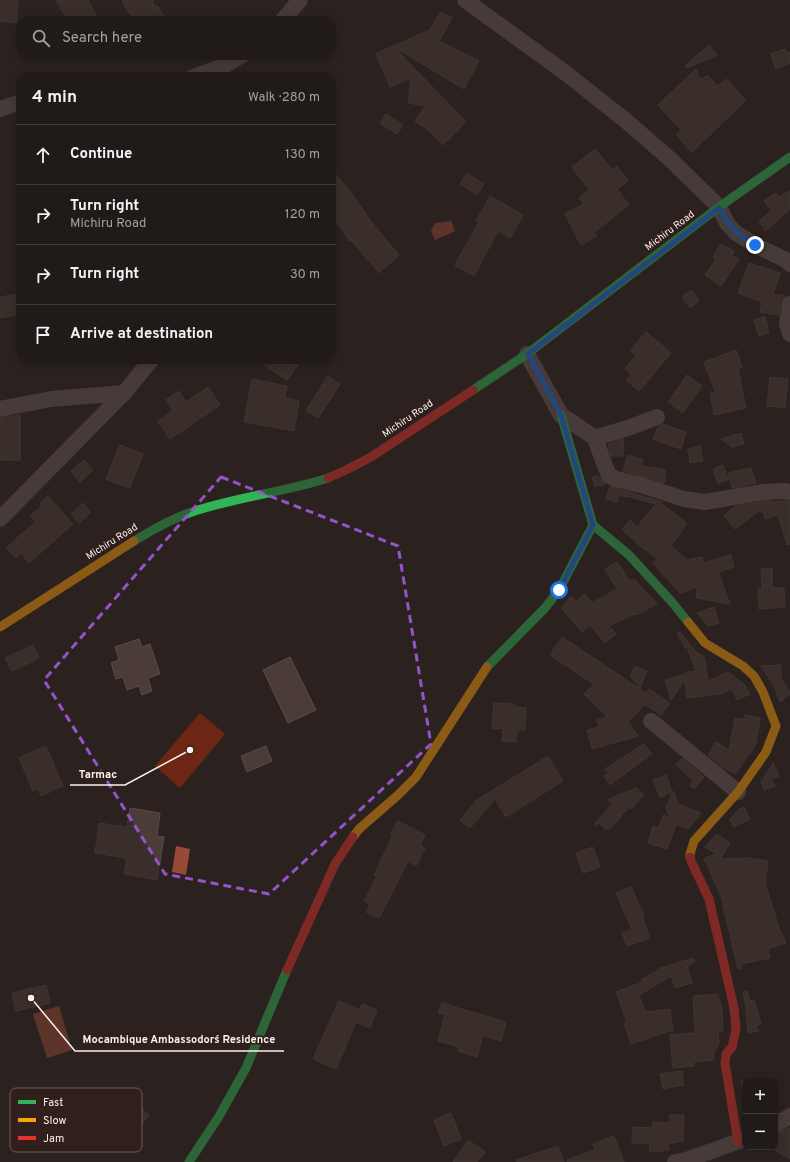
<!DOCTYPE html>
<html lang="en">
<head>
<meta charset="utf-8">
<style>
  :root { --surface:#201a18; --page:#2d2725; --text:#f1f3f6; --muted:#a2a1a2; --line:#3d3837 }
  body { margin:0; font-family:Overpass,sans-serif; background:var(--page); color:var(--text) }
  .controls { position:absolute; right:12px; bottom:12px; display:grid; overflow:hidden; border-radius:8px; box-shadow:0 2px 10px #0003 }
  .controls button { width:36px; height:36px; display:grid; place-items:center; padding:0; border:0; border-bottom:1px solid var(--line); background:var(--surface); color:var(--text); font:20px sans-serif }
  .stop { position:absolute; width:12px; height:12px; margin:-9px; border:3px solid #1a73e8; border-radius:50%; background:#fff }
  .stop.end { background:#1a73e8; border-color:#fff; box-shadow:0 1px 4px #0008 }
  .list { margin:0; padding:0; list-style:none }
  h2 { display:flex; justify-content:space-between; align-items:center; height:52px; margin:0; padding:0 16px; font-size:17px }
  h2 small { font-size:13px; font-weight:400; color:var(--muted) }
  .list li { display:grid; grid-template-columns:26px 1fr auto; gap:12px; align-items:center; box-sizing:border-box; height:60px; padding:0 16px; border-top:1px solid var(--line) }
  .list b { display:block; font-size:15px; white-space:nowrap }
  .list p { margin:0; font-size:13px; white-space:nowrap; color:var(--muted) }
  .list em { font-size:13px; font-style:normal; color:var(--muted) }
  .icon { flex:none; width:22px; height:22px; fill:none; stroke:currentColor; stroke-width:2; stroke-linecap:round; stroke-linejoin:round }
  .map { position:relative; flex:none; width:790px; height:1162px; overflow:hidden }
  .search { position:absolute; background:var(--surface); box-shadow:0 2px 10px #0003; left:16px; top:16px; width:320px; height:44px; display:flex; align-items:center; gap:10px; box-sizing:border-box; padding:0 14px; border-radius:16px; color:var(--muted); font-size:15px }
  .panel { position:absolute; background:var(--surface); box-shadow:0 2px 10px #0003; left:16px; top:72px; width:320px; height:292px; border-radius:16px }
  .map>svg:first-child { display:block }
  .green { fill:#6d2614 }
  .water { fill:#984a36 }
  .building { fill:#4b3c37; stroke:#544c4a }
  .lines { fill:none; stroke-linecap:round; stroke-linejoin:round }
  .street { stroke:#665956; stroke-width:16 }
  .fast { stroke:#30b455; stroke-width:9 }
  .slow { stroke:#ff9f0a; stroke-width:9 }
  .jam { stroke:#e5322d; stroke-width:9 }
  .route { stroke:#1a73e8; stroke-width:5 }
  .marked { fill:none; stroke:#9553c8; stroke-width:3; stroke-dasharray:8 5; stroke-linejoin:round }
  .labels { text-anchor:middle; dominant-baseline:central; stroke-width:3.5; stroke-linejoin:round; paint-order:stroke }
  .street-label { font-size:10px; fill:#fcf0ed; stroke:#301f1b }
  .key { fill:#301f1b; stroke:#6d5e5a; stroke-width:1 }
  .key-label { font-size:11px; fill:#fcf0ed }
  .leader { fill:none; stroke:#fcf0ed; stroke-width:1.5 }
  .callout-dot { fill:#fcf0ed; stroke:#301f1b; stroke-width:1.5 }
  .callout-label { font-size:11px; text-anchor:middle; font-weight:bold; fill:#fcf0ed; stroke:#301f1b; stroke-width:3.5; stroke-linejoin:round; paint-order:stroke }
</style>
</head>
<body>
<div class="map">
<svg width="790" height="1162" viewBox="0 0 790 1162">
  <rect width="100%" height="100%" fill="#2b2220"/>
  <polygon class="green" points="200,713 225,734 180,788 155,766"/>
  <g class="water">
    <polygon points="451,221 455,231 435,240 431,231 435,223"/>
    <polygon points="176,846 190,849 186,875 172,872"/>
    <polygon points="59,1006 72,1050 47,1058 33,1014"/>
  </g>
  <g class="building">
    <polygon points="0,0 18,0 16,23 0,21"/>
    <polygon points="56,0 88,0 99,21 68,21"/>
    <polygon points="122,0 154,0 152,1 156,8 158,6 166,21 134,21 130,12 128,12"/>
    <polygon points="440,12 452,18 439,41 479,61 464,89 393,46 430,30"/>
    <polygon points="709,45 717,55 687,68 685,66"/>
    <polygon points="393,46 466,122 443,145 429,131 415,121 425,106 408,103 411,78 390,87 376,54"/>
    <polygon points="785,49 786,53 790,52 790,63 776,69 771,54"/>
    <polygon points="696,69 700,79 708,76 718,86 726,79 746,100 692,152 676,135 681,130 658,105"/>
    <polygon points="386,114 403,125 397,134 380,123"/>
    <polygon points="595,149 612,170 617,166 628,181 617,189 629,205 594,232 597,236 581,245 565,214 584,204 579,198 589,190 572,167"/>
    <polygon points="331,169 352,194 372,223 399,255 379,273 351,240 350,241 331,215"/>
    <polygon points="467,173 484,184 477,195 460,184"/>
    <polygon points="790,191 790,209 766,231 759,222 771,210 764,201 776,193 779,197"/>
    <polygon points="490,196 523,215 510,238 498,231 474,276 455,265 479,222 476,221"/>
    <polygon points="720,244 734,251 732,256 739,259 721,286 705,275 716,259 713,258"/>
    <polygon points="749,263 780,273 773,294 785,296 781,302 779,315 760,312 762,302 738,293"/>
    <polygon points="691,290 699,300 690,308 682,297"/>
    <polygon points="19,294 21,314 0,318 0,297"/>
    <polygon points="765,316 769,333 759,336 754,320"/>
    <polygon points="646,332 671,353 639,391 626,380 631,374 625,369 636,355 630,350"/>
    <polygon points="736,350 742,367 738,369 746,408 714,415 710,391 717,396 704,362"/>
    <polygon points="255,359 302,359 287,380"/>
    <polygon points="687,375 702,386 683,413 668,402"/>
    <polygon points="328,376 340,384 318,418 306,410"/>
    <polygon points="770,377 788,379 785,408 767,406"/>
    <polygon points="252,379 287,386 285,398 299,401 294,431 244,422"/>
    <polygon points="208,387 220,405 170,439 158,421 173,411 166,400 179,391 186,402"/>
    <polygon points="20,415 20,460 0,460 0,418"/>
    <polygon points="663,424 686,432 681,449 653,439 658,427"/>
    <polygon points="741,433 744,444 732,447 721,439"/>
    <polygon points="624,439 623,456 611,456 609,450 609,444"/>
    <polygon points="120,445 143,454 130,488 106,479"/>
    <polygon points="700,446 703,461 690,463 688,449"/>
    <polygon points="628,455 643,460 641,466 666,470 664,483 623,471"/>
    <polygon points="84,460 93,470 80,482 71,471"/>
    <polygon points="723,465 728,480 718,483 713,469"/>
    <polygon points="751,468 756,483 732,488 728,473"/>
    <polygon points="598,476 606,484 595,487 592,477"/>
    <polygon points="610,486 662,502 662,504 687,523 671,546 687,560 702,557 703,563 731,555 734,567 718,572 730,604 696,598 698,587 680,593 653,563 658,559 639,545 622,529 630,520 637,527 656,504 626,496 626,497 619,495 617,502 606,499"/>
    <polygon points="48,496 73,524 29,563 21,553 16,558 6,548 35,522 30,516 42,506 40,503"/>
    <polygon points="765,501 773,501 773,503 781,501 790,501 790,544 787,545 778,515 765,519 762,509 735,529 724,515 736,506"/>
    <polygon points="83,503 91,512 79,523 71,514"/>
    <polygon points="617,562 630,581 634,579 657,604 636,615 635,614 609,626 616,634 605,643 590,625 582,632 561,608 571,596 576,602 585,594 592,603 617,589 605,569"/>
    <polygon points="772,568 772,588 784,588 785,607 759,609 758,589 762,589 761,569"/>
    <polygon points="714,607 719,623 708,626 697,613"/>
    <polygon points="680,632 695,651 704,657 708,681 728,672 744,684 750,694 737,700 732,689 721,694 687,698 685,680 671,700 665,680 687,674 686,672 696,671 687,647 685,648 677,633"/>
    <polygon points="562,637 646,693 649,689 670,703 661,715 645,704 628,722 638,736 592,749 587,730 599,727 597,720 607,717 584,694 594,684 550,655"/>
    <polygon points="139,639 142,647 150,644 160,674 148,678 152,691 142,695 139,686 127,690 123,677 116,679 111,663 119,660 115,647"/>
    <polygon points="33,645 39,658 12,671 5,658"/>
    <polygon points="290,657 316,710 288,723 263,670"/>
    <polygon points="781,665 781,679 790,692 790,694 780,702 774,686 761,666"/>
    <polygon points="635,666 647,671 640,688 630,676"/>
    <polygon points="494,703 514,704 514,707 526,708 525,730 517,730 516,742 502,741 503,729 492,728"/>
    <polygon points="744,715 760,718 760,720 755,746 735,774 720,765 708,755 716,742 729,750 735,718 747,720"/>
    <polygon points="644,744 652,754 610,785 604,776 609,773 605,769"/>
    <polygon points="46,746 63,786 41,796 38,789 33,791 19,758"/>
    <polygon points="266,746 272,761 247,772 241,756"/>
    <polygon points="548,756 563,781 506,817 495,799 470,828 460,820 477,800"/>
    <polygon points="682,758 704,777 694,789 690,786 693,780 676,765"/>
    <polygon points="773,763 779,776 771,779 775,786 764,790 761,782"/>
    <polygon points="666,775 671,788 671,792 660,797 653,780"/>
    <polygon points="636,788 644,795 631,809 629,807 625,812 619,814 622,815 610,829 605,829 599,823 594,825 613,803 607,800"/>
    <polygon points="673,791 678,804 701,813 688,829 674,824 676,825 667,849 648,843 653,826 658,828 664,814 671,821 666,808"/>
    <polygon points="744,807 750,819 734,827 730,820 739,809"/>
    <polygon points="130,808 160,813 157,836 164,837 157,880 124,874 127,858 95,853 99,823 127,827"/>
    <polygon points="398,821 425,835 420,845 425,848 416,866 408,861 379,918 366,912 370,904 364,901 377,876 374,875 393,835 391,834"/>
    <polygon points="717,834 730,843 720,859 749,858 768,861 765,883 780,931 781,931 786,943 768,949 770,958 741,964 741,968 738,969 721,896 704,858 717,854 705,847"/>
    <polygon points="593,847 600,867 583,873 576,853"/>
    <polygon points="631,887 644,915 642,916 650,938 627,946 622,933 632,930 616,893"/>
    <polygon points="693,958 695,962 687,966 692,983 675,988 671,976 639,995 645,1012 670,1009 673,1030 631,1044 624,1024 627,1023 616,992 643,982 641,980 661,968"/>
    <polygon points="46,985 50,1003 16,1011 12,993"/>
    <polygon points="747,991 750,1001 754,1000 761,1024 756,1025 758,1031 748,1033 746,1007 743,992"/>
    <polygon points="718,994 722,1010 723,1028 722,1032 718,1032 719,1043 714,1052 713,1060 693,1062 694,1066 673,1068 670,1035 695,1033 693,996"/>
    <polygon points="339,1001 359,1010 362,1004 377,1010 370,1028 356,1022 336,1069 313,1059"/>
    <polygon points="442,1002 458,1008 506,1022 501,1041 483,1035 477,1057 458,1051 459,1047 438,1041 445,1015 438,1013"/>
    <polygon points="682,1071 684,1085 663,1089 660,1074"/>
    <polygon points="745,1081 745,1108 741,1082"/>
    <polygon points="130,1100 149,1115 119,1151 101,1136"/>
    <polygon points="451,1113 461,1139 444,1146 434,1120"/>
    <polygon points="670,1115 684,1115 683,1141 668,1144 669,1150 664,1150 664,1151 649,1151 650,1143 632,1143 633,1127 653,1128 653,1122 670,1123"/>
    <polygon points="789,1128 790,1128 790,1159 775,1150 775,1134"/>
    <polygon points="614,1136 624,1162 567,1162 567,1160 595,1150 593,1144"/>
    <polygon points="468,1140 485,1152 477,1162 453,1162"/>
    <polygon points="558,1146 564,1162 517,1162 516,1160"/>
  </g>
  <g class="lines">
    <g class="street">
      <polyline points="465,0 563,71 625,120 670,159 719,207 727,223 736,233 755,245 786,260 790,264"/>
      <polyline points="282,21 300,0"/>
      <polyline points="193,77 224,66 242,55"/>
      <polyline points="0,109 21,102"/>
      <polyline points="790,304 787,324 790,334"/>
      <polyline points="527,354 561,415 595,438 605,466 609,475 616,479 641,485 684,499 705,502 764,492 784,491 790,492"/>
      <polyline points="0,409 51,399 124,393"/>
      <polyline points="595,438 631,427 657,417"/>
      <polyline points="0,519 124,393 152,359"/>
      <polyline points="651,721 738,792"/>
      <polyline points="775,1125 790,1116"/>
      <polyline points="675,1162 686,1160 745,1139"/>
    </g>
    <g class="fast">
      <polyline points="473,390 527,354 719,207 790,157"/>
      <polyline points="561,415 593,525 629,555 671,601 688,622"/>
      <path d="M134,541C152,530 169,520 189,513C234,497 282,493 328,478"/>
      <polyline points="487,667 545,608 559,590 593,525"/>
      <polyline points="189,1162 218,1118 246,1068 287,970"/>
    </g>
    <g class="slow">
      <polyline points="688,622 705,643 743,666 754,676 763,692 776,726 766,752 738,792 694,841 690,854 690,857"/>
      <polyline points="0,627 134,541"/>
      <polyline points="353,837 359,829 398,795 416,777 487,667"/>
    </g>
    <g class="jam">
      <polyline points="328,478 346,470 371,457 473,390"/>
      <polyline points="690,857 691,861 709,899 734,1008 736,1029 732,1047 726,1054 725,1063 738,1142"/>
      <polyline points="287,970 335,864 353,837"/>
    </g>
  </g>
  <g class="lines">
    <path class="route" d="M559,590L593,525L561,415L528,354L719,208C731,229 735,232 755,245"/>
  </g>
  <path d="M0 0H790V1162H0ZM221,477L398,546L431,744L269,894L165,874L44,680Z" fill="#2b2220" fill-opacity=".55" fill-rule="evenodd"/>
  <path class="marked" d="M221,477L398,546L431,744L269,894L165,874L44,680Z"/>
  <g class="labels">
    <g class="street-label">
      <text transform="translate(670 231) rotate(-37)">Michiru Road</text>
      <text transform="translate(408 419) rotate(-34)">Michiru Road</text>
      <text transform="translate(112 542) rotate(-32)">Michiru Road</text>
    </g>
  </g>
  <rect x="10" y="1088" width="132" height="64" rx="6" class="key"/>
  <rect x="18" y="1100" width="18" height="4" fill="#30b455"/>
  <rect x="18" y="1118" width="18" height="4" fill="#ff9f0a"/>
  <rect x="18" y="1136" width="18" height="4" fill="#e5322d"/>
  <g class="key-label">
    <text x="43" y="1106">Fast</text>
    <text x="43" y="1124">Slow</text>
    <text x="43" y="1142">Jam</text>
  </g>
  <path class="leader" d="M190 750L125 785H70M31 998L75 1051H284"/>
  <g class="callout-dot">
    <circle cx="190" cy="750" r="4"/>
    <circle cx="31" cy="998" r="4"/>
  </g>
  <g class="callout-label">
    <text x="98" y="778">Tarmac</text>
    <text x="179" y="1043">Mocambique Ambassodorś Residence</text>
  </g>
</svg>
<div class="controls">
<button>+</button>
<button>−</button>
</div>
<div class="stop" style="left:559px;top:590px"></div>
<div class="stop end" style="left:755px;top:245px"></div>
<div class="search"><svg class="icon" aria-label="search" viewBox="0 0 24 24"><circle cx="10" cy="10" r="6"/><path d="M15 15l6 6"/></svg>Search here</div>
<section class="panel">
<h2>4 min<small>Walk · 280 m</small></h2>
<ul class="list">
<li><svg class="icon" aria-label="ahead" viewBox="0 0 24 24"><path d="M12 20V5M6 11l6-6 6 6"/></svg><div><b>Continue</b></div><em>130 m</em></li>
<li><svg class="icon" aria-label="right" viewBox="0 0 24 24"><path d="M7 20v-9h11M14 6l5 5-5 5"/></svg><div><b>Turn right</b><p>Michiru Road</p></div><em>120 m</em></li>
<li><svg class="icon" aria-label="right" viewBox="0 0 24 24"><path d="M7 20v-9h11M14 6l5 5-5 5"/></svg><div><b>Turn right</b></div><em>30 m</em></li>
<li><svg class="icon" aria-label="arrive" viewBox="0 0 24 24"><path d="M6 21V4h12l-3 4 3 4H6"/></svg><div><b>Arrive at destination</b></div></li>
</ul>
</section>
</div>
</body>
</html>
